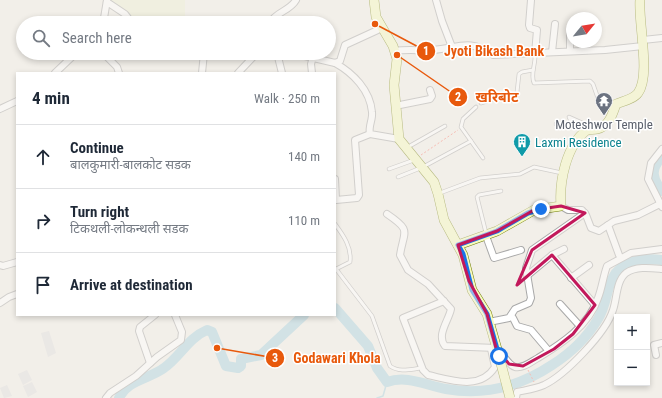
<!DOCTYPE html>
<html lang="en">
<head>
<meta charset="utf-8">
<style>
  :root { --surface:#fff; --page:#f6f6f7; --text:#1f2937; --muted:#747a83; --line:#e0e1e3 }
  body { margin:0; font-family:"Roboto Condensed","Noto Sans Devanagari",sans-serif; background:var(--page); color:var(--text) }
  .controls { position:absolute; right:12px; bottom:12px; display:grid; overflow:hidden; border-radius:0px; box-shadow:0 2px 6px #0003 }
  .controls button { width:36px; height:36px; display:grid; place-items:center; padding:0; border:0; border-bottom:1px solid var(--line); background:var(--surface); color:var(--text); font:20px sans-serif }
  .compass { position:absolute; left:566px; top:12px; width:36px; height:36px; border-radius:50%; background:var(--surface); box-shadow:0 2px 6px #0003; rotate:60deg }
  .stop { position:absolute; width:12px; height:12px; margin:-9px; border:3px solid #1a73e8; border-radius:50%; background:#fff }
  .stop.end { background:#1a73e8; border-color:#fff; box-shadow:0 1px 4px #0008 }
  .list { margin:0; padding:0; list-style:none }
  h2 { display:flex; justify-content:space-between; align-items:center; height:52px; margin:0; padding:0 16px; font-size:17px }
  h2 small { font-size:13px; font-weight:400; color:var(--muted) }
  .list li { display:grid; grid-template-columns:26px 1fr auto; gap:12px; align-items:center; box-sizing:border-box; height:64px; padding:0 16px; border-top:1px solid var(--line) }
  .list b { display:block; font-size:15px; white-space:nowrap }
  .list p { margin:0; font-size:13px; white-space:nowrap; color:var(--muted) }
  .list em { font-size:13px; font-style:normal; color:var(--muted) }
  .icon { flex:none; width:22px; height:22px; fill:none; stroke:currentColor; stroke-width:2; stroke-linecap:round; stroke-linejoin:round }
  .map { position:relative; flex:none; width:662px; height:398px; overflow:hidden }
  .search { position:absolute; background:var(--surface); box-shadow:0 2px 6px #0003; left:16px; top:16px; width:320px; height:44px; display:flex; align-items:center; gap:10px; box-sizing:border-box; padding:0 14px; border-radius:22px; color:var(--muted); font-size:15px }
  .panel { position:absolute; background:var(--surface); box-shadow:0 2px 6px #0003; left:16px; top:72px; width:320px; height:244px; border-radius:0px }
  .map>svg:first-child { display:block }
  .residential { fill:#e0dfdf }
  .farmland { fill:#eef0d5 }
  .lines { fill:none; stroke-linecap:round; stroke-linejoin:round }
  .stream { stroke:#aad3df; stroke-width:1.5 }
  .river { stroke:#aad3df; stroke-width:10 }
  .lane-casing { stroke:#a9a9a9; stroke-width:4.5 }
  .street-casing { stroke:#a9a9a9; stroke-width:8 }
  .secondary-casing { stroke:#707d05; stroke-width:10 }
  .path { stroke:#fa8072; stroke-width:1; stroke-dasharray:2 2; stroke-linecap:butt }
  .lane { stroke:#fff; stroke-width:3 }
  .street { stroke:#fff; stroke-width:6 }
  .secondary { stroke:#f7fabf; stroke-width:9 }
  .secondary-bridge-casing { stroke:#707d05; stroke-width:10; stroke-linecap:butt }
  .secondary-bridge { stroke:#f7fabf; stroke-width:9 }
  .route { stroke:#1a73e8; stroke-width:5 }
  .marked { fill:none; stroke:#c2185b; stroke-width:3; stroke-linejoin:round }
  .labels { text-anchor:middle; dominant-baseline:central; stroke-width:3; stroke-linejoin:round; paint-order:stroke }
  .worship-label { font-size:13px; fill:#5b616d; stroke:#fff }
  .culture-label { font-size:13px; fill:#0d838f; stroke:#fff; text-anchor:start }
  .leader { fill:none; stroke:#e8590c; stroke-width:1.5 }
  .callout-dot { fill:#e8590c; stroke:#fff; stroke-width:1.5 }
  .mark-label { font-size:12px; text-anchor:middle; font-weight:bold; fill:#fff }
  .callout-label { font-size:14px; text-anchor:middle; font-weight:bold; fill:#e8590c; stroke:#fff; stroke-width:3; stroke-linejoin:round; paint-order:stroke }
</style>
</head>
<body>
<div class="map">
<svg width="662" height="398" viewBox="0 0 662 398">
  <rect width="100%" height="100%" fill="#f2efe9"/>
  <g class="residential">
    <polygon points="49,331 56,353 48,357 41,333"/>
    <polygon points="27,370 32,380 23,385 18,374"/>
    <polygon points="32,382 37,392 28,397 23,386"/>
    <polygon points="7,385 12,396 4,398 0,388"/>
  </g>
  <polygon class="farmland" points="110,0 185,0 185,23 134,23 126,12"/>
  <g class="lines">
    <polyline class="stream" points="377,398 383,396 387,382"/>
    <g class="river">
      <path d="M662,157C650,169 652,178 662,191"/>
      <path d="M335,308L368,346L377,368L387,382C407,375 425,385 446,389C485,396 519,387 552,365C571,353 586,339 598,319C606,306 606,292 612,279C621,260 644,258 662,260"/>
      <path d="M119,398C127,380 149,379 164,368C180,357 188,338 207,330L212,332L226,366L238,368L241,366V359L261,355L304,315"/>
    </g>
    <defs>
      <g id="lane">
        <path d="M535,54C536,64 530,74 534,83L590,81L593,84L600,104"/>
        <polyline points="481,103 496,98 516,101 519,74 522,72 533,70"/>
        <polyline points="476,107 463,119 461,127 483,158"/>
        <polyline points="556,124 566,124 571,121 569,117 587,125 588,128"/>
        <polyline points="408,147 445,126"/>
        <polyline points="389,169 414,160"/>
        <polyline points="398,177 423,167 471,141"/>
        <polyline points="440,193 480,178 520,174 534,167 562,173"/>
        <path d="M335,224C343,235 352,247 350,262L336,269L372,316L390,366C400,373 411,369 422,368"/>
        <polyline points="486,233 477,197 479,195 501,191"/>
      </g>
      <g id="street">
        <polyline points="436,0 442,21 452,47"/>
        <polyline points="531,0 529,25 530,28 537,30 535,54"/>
        <polyline points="107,2 125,14 132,23"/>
        <polyline points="101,23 104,18 107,0"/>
        <path d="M270,23C275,12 290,11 296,0"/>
        <polyline points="643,40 662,38"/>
        <path d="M395,51C408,49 420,51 433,50C459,48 469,38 493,55L605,50L643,46"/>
        <polyline points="570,51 570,33"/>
        <polyline points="552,52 555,24"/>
        <polyline points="103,53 117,67 119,73"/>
        <polyline points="281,53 278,57 282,73"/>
        <polyline points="292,53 335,63 340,61 345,45 382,28"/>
        <path d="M335,63C353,73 370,90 372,112C373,120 368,126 370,134L399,139"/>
        <polyline points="55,73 76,53"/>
        <polyline points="202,73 204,53"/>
        <polyline points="238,73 255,55 259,53"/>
        <polyline points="312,73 311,64 313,57"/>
        <polyline points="395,106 430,99 432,96 430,90"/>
        <polyline points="0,109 17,101"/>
        <polyline points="662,149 651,163 648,179 662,207"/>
        <polyline points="335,179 336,200 357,198 359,195 355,140 370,134"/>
        <polyline points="561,206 568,210 582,210 586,215 591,228 599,231 614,221 638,215 662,203"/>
        <path d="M387,214C412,231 404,230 400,255L408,270L428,284L451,309C449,320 436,335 445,346L496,348C504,353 506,364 515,367C523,369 532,361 538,358C561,344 589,326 598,298C602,288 603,277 607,266L631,253L662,249"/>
        <polyline points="608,225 619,255"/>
        <polyline points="486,236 494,258 521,250"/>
        <polyline points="552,255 595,305"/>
        <polyline points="0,265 3,266 17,262"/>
        <polyline points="528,275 552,255 564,249"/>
        <polyline points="571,278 589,265"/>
        <path d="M444,301L403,318L423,370L428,375C451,380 480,391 495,367L491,349"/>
        <polyline points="0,303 9,297 17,294"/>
        <polyline points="560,304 579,325"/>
        <polyline points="513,318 517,326 531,330 548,350"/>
        <polyline points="489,322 509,318 515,309 529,303 531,298 526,268 532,250 585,213"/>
        <polyline points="656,355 654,345 662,343"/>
        <polyline points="150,363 139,331 140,327 155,315"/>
        <polyline points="106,398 110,393 136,376 157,357 181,340 182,332 175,315"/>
        <path d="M516,398L517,392C526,390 535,389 544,385C565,375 606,333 613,310C617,299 616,281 626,273C636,266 651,268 662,269"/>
      </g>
      <g id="secondary">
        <polyline points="374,0 376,17 393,46 397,59 394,85 399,139 434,182 438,194 444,220 463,255 472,290 487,314 499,356"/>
        <path d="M458,245L497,231L534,210L561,206C559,182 566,145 587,130C590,129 594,130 597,129C609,127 613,113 616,104C623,101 634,99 638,93C651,76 638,22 640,0"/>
      </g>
    </defs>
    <use href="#lane" class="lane-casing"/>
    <use href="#street" class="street-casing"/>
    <use href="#secondary" class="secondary-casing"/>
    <g class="path">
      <polyline points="421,155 458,130"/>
      <polyline points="528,370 534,382"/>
    </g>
    <use href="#lane" class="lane"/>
    <use href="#street" class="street"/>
    <use href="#secondary" class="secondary"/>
    <defs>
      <polyline id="secondary-bridge" points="499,356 510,398"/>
    </defs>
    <use href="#secondary-bridge" class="secondary-bridge-casing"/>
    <use href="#secondary-bridge" class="secondary-bridge"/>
  </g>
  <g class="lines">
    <polyline class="route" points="499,356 487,314 472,290 463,254 458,245 497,231 528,213 541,209"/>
  </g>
  <path d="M0 0H662V398H0ZM561,206L585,213L532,250L517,285L552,255L595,305L573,334L554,349L523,366L509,364L496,348L487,314L469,281L458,245L497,231L534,210Z" fill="#f2efe9" fill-opacity=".55" fill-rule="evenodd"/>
  <path class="marked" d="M561,206L585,213L532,250L517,285L552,255L595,305L573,334L554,349L523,366L509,364L496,348L487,314L469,281L458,245L497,231L534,210Z"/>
  <defs>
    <symbol id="temple-pin" viewBox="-11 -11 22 30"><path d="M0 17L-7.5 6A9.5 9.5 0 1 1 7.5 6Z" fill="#6b7280" stroke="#fff"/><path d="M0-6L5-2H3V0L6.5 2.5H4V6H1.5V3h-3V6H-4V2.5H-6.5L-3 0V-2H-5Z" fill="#fff"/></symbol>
    <symbol id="building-pin" viewBox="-11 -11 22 30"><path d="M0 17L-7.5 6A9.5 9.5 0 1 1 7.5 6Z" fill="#0f9aa8" stroke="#fff"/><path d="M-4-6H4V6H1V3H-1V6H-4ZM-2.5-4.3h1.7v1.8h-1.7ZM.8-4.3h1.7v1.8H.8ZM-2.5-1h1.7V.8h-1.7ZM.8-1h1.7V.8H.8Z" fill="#fff"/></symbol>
  </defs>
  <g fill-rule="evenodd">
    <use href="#temple-pin" x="594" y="91" width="20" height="27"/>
    <use href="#building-pin" x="512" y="132" width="20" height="27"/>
  </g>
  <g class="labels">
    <g class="worship-label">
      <text x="604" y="124">Moteshwor Temple</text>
    </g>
    <g class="culture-label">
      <text x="535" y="142">Laxmi Residence</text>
    </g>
  </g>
  <path class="leader" d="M375 24L426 51M397 55L458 97M217 348L275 358"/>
  <g class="callout-dot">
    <circle cx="375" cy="24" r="4"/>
    <circle cx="397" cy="55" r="4"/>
    <circle cx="217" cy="348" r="4"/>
    <circle cx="426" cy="51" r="10"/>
    <circle cx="458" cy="97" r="10"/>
    <circle cx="275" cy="358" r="10"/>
  </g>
  <g class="mark-label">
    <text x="426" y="55">1</text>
    <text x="458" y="101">2</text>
    <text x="275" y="362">3</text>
  </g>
  <g class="callout-label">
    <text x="494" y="56">Jyoti Bikash Bank</text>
    <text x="497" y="102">खरिबोट</text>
    <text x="337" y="363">Godawari Khola</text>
  </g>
</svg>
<div class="controls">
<button>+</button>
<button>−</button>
</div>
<svg class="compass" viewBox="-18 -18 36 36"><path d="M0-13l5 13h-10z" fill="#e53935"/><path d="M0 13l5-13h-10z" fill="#747a83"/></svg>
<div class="stop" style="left:499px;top:356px"></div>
<div class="stop end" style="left:541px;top:209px"></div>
<div class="search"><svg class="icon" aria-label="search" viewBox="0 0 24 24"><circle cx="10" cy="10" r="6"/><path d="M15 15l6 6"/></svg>Search here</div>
<section class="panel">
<h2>4 min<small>Walk · 250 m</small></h2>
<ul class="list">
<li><svg class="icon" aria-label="ahead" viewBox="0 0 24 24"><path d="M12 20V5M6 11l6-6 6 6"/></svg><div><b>Continue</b><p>बालकुमारी-बालकोट सडक</p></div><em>140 m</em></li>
<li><svg class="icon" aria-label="right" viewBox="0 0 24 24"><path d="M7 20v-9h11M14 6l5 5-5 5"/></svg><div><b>Turn right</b><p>टिकथली-लोकन्थली सडक</p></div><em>110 m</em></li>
<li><svg class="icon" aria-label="arrive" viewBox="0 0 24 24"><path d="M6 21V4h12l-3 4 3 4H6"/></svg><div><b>Arrive at destination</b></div></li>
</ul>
</section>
</div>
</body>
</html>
